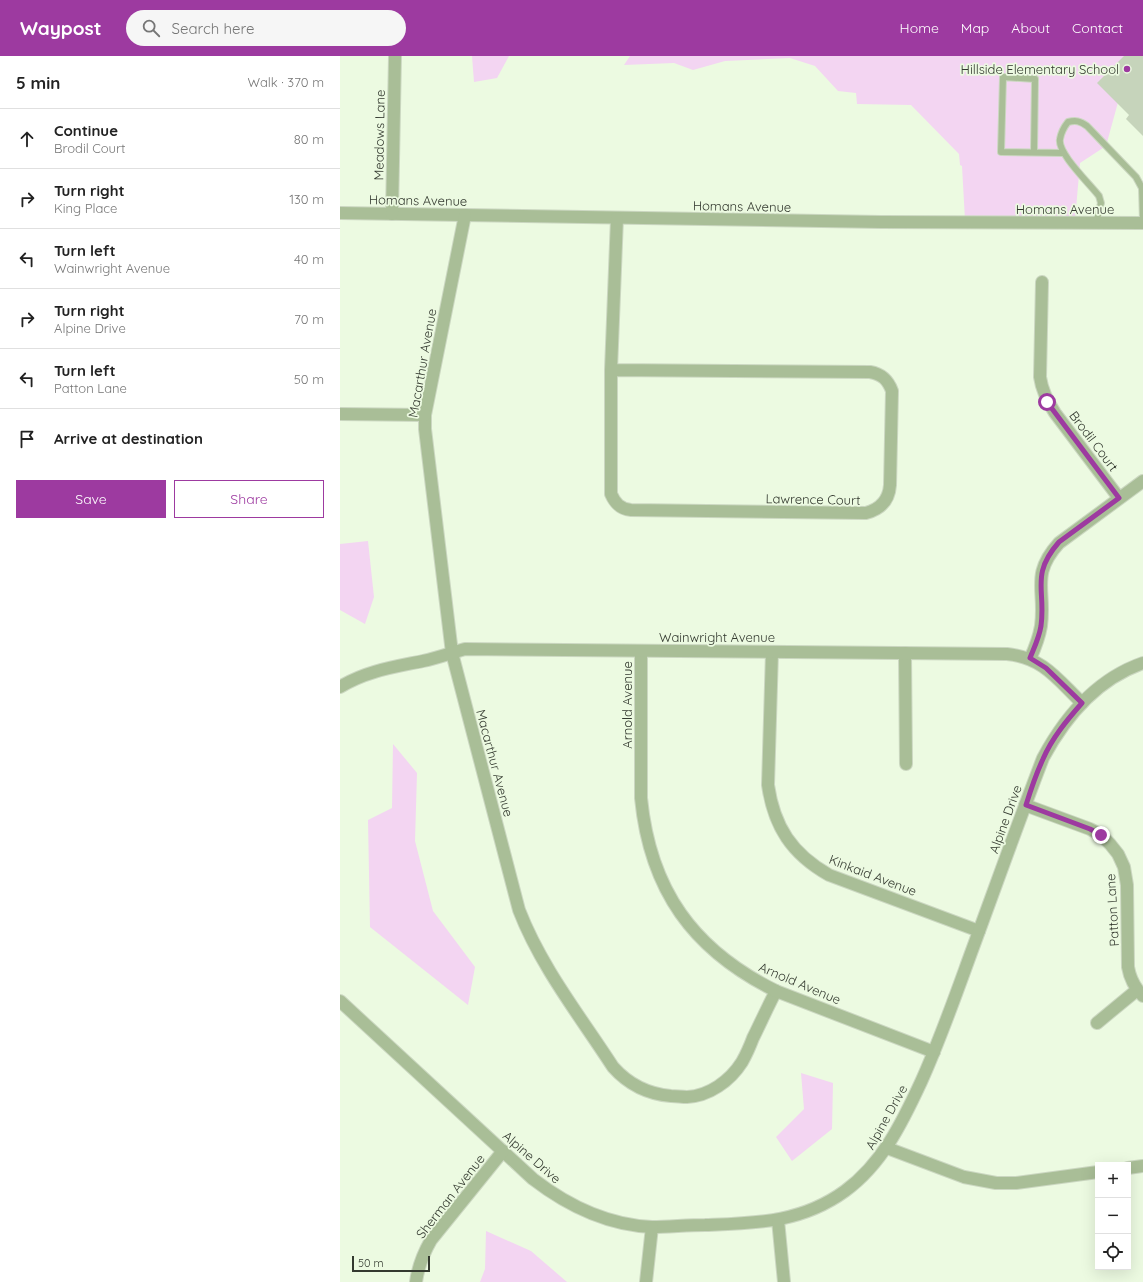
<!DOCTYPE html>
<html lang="en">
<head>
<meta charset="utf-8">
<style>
  :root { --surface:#fff; --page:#f6f6f6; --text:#222; --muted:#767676; --line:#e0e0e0; --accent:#9d3aa0 }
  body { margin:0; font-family:Quicksand,sans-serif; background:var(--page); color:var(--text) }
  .controls { position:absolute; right:12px; bottom:12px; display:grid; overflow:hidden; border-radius:0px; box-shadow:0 4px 16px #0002 }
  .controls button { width:36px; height:36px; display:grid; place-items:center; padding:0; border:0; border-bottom:1px solid var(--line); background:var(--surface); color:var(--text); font:20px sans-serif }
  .scale { position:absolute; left:12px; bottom:10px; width:78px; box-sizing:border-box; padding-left:4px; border:2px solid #33392f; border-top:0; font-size:11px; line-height:14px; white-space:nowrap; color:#33392f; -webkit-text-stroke:3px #ecfae1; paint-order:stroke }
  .stop { position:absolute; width:12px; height:12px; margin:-9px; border:3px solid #9d3aa0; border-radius:50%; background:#fff }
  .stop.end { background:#9d3aa0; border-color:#fff; box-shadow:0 1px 4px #0008 }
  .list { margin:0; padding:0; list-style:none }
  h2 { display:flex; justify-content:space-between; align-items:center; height:52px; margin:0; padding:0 16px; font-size:17px }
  h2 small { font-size:13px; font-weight:400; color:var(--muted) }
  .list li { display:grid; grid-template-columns:26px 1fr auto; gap:12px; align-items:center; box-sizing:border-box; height:60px; padding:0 16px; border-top:1px solid var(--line) }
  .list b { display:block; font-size:15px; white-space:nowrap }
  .list p { margin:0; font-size:13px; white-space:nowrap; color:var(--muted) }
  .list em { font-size:13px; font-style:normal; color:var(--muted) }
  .actions { display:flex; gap:8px; padding:12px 16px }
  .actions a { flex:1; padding:9px 0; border:1px solid var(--accent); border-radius:0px; text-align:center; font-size:14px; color:var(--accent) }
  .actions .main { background:var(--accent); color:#fff }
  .icon { flex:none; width:22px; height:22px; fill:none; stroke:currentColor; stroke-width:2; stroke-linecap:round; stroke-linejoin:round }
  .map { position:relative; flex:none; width:803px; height:1226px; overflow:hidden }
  header { display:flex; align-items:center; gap:24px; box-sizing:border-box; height:56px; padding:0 20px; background:var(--accent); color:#fff }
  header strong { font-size:19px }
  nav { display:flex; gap:22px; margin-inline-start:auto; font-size:14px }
  .search { width:280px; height:36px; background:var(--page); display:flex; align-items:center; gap:10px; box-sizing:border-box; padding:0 14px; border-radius:22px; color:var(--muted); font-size:15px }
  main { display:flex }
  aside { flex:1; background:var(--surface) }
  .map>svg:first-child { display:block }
  .green { fill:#f3d5f2 }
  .building { fill:#c6d4bb }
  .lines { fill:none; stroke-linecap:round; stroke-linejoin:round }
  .service-casing { stroke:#cbd7c1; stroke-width:8 }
  .minor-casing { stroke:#cbd7c1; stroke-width:14 }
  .service { stroke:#a9be97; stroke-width:6 }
  .minor { stroke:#a9be97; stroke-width:12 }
  .route { stroke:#9d3aa0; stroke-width:5 }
  .poi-dot { fill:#9d3aa0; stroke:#ecfae1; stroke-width:1.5 }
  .labels { text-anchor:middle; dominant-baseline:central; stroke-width:3.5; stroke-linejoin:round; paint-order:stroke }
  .poi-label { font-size:13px; fill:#33392f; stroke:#ecfae1; text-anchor:end }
  .street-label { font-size:13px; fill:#33392f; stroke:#ecfae1 }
</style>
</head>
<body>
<header>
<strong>Waypost</strong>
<div class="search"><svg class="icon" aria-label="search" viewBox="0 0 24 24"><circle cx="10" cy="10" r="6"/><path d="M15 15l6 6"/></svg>Search here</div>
<nav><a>Home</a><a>Map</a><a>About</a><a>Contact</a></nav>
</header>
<main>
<aside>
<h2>5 min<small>Walk · 370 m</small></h2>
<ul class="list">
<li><svg class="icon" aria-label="ahead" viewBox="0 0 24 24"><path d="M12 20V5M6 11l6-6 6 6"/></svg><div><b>Continue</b><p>Brodil Court</p></div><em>80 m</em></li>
<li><svg class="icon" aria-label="right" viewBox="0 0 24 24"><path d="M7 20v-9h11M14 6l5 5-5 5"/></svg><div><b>Turn right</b><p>King Place</p></div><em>130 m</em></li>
<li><svg class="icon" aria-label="left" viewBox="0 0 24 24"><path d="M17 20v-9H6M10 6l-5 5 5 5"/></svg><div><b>Turn left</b><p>Wainwright Avenue</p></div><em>40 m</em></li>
<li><svg class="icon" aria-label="right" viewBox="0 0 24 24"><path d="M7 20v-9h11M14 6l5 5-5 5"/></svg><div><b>Turn right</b><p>Alpine Drive</p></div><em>70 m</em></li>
<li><svg class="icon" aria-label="left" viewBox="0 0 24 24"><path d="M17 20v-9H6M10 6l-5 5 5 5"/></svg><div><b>Turn left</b><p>Patton Lane</p></div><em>50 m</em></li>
<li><svg class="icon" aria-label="arrive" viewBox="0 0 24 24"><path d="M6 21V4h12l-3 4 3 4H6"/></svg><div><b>Arrive at destination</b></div></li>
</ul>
<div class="actions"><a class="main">Save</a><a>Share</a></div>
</aside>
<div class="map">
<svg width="803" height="1226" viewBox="0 0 803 1226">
  <rect width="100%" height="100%" fill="#ecfae1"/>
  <g class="green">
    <polygon points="132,0 169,0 157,22 134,26"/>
    <polygon points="290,0 803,0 780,39 766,90 740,107 735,164 625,164 622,110 620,109 619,98 571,49 517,48 516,37 498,35 475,10 450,2 385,5 353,14 334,7 284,9"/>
    <polygon points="28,485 34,541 25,568 0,554 0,488"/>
    <polygon points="53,688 77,717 75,785 93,855 135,911 128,949 30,871 28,764 52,752"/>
    <polygon points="461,1017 493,1027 492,1073 452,1105 436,1081 464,1053"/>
    <polygon points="146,1175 191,1195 227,1226 140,1226 145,1213"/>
  </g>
  <polygon class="building" points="784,0 803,0 803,80 786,63 789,59 757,27"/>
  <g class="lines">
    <defs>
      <g id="service">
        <polyline points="694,96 695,23 663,21 661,96 723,97"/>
        <path d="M756,167L761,147L759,140C750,128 717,97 720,83C721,77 724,71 728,66C736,64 740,65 747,70L796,121L802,132L803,165"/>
      </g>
      <g id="minor">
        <polyline points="0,157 541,166 803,167"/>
        <polyline points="52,158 55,0"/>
        <path d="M125,159L85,359V373L112,597L179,854C201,911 240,960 273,1011C289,1029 307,1038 331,1040C336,1040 342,1041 347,1041C369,1040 390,1025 402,1006C406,999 410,990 413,982C421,966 428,950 436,935"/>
        <path d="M702,226L700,321C702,335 707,345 715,357L779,442"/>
        <path d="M271,314L530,316C542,318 548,324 552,335L550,429C549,444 541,453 526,457L291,454C280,453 275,447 271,438V314L277,162"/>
        <polyline points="0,358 85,359"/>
        <path d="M301,595V742C310,834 353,894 436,935L594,996"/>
        <path d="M432,596L428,729C434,771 452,798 489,819L639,875"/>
        <polyline points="565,597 566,708"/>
        <path d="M690,603C695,592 699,582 701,570C706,534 690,519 719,487L803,425"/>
        <path d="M0,631C26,615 54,611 83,605C97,602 111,597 125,593L667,598C704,602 717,623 742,647"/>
        <path d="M685,749L750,773L761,779L770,788L778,798L784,811L787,829L788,911C790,923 794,931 803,940"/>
        <path d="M0,945L193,1123C228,1150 267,1169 312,1171C329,1171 347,1169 365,1169C416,1167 461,1167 505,1135C542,1108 562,1067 581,1026C600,984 615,941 631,897C655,832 678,767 703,702C725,661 757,623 803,607"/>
        <polyline points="757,967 797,934"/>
        <polyline points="547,1092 624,1121 656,1127 676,1127 758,1116"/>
        <polyline points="788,1112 803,1110"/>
        <polyline points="438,1164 444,1226"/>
        <path d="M76,1226C78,1211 83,1198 91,1184L163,1095"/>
        <polyline points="306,1226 312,1171"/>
      </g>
    </defs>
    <use href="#service" class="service-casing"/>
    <use href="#minor" class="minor-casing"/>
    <use href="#service" class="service"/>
    <use href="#minor" class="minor"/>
  </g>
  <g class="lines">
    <path class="route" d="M707,346L779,442L719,486C690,519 706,534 701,570C699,582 694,592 690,602L706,612L742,647C727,664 712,682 703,703C696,718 691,733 686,749L750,773L761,779"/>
  </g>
  <circle class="poi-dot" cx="787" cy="13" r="4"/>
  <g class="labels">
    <g class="poi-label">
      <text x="779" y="13">Hillside Elementary School</text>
    </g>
    <g class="street-label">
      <text transform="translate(39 79) rotate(-89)">Meadows Lane</text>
      <text transform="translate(78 144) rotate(1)">Homans Avenue</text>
      <text transform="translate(402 150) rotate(1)">Homans Avenue</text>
      <text x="725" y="153">Homans Avenue</text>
      <text transform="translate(82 307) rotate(-80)">Macarthur Avenue</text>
      <text transform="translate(754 385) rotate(53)">Brodil Court</text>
      <text transform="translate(473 443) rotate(1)">Lawrence Court</text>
      <text x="377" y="581">Wainwright Avenue</text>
      <text transform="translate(287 649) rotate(-90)">Arnold Avenue</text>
      <text transform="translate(155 707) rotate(75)">Macarthur Avenue</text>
      <text transform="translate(665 763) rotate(-70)">Alpine Drive</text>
      <text transform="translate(533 819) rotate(21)">Kinkaid Avenue</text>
      <text transform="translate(772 854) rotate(-93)">Patton Lane</text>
      <text transform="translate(460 927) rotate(23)">Arnold Avenue</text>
      <text transform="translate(546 1061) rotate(-61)">Alpine Drive</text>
      <text transform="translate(192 1101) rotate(41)">Alpine Drive</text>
      <text transform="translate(110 1140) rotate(-52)">Sherman Avenue</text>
    </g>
  </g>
</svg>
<div class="controls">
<button>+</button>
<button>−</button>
<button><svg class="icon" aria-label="locate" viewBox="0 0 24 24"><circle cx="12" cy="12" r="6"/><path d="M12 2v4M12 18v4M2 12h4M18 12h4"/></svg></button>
</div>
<div class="scale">50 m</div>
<div class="stop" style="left:707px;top:346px"></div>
<div class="stop end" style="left:761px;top:779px"></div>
</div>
</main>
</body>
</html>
